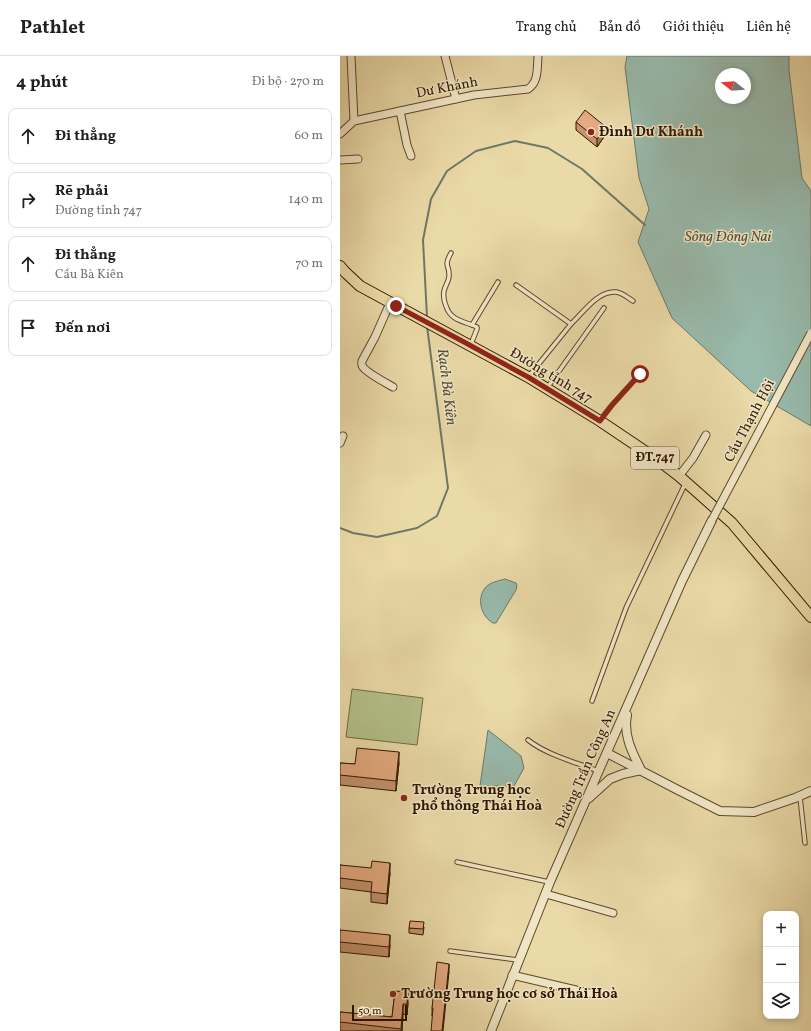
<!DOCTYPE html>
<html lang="vi">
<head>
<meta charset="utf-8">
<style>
  :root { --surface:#fff; --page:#f6f6f6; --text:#202124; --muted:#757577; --line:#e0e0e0 }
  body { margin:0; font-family:Vollkorn,serif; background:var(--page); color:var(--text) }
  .controls { position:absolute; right:12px; bottom:12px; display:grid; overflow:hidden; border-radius:8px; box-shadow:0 2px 6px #0003 }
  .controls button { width:36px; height:36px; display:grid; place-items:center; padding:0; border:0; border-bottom:1px solid var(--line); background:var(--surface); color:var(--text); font:20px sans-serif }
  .compass { position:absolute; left:375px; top:12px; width:36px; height:36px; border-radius:50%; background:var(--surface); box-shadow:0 2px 6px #0003; rotate:287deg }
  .scale { position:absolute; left:12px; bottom:10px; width:55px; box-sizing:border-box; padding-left:4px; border:2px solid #301600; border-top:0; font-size:11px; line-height:14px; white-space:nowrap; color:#301600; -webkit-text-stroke:3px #f1e7c6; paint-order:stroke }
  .stop { position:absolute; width:12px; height:12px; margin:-9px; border:3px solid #8f2418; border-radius:50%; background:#fff }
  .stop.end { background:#8f2418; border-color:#fff; box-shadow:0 1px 4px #0008 }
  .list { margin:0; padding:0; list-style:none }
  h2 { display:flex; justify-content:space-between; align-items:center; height:52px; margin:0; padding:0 16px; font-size:17px }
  h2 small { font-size:13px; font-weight:400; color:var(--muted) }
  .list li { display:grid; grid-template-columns:26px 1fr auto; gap:12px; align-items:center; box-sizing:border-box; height:56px; margin:0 8px 8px; padding:0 8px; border:1px solid var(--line); border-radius:8px }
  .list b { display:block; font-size:15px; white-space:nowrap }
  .list p { margin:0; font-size:13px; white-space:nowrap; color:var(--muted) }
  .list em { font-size:13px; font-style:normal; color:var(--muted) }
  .icon { flex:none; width:22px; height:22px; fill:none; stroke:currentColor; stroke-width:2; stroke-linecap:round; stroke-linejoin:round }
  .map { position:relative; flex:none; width:471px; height:975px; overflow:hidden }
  header { display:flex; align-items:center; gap:24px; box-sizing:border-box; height:56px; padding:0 20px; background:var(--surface); border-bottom:1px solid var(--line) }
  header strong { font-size:19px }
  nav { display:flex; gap:22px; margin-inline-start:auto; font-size:14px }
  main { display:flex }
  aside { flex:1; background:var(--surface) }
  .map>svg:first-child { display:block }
  .green { fill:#b4c08a; stroke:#726b45 }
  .water { fill:#98baac; stroke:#6e7867; fill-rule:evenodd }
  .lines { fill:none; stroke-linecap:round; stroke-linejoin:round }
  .stream { stroke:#6e7867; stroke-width:2 }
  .service-casing { stroke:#5e472a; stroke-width:5.5 }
  .minor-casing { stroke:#5e472a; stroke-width:9 }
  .tertiary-casing { stroke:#5e472a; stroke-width:10 }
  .primary-casing { stroke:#301600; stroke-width:12 }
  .service { stroke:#f1e7c6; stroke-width:3.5 }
  .minor { stroke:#f1e7c6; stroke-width:7 }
  .tertiary { stroke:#f1e7c6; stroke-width:8 }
  .primary { stroke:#eadaa8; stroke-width:10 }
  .minor-bridge-casing { stroke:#5e472a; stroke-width:9; stroke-linecap:butt }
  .minor-bridge { stroke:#f1e7c6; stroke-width:7 }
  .wall { fill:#c59370; stroke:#301600 }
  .shaded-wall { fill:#a0785b; stroke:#301600 }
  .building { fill:#e5ab82; stroke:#301600 }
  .route { stroke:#8f2418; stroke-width:5 }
  .poi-dot { fill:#8f2418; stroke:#f1e7c6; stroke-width:1.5 }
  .labels { text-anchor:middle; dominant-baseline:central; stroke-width:3; stroke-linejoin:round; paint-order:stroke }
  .shield { fill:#f1e7c6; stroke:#6a553b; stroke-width:1 }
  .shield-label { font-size:13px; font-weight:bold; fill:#301600 }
  .street-label { font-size:14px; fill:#301600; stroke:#f1e7c6 }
  .poi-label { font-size:14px; font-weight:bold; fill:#301600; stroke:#f1e7c6; text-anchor:start }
  .water-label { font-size:15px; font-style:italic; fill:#544f3c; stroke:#f1e7c6 }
</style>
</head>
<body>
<header>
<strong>Pathlet</strong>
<nav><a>Trang chủ</a><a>Bản đồ</a><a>Giới thiệu</a><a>Liên hệ</a></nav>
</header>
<main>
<aside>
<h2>4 phút<small>Đi bộ · 270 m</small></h2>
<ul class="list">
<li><svg class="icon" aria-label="ahead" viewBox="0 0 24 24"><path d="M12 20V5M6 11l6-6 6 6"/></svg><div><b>Đi thẳng</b></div><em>60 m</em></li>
<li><svg class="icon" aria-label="right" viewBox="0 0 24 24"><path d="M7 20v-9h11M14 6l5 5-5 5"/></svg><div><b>Rẽ phải</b><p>Đường tỉnh 747</p></div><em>140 m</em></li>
<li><svg class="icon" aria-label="ahead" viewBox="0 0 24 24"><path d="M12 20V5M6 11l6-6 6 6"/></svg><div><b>Đi thẳng</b><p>Cầu Bà Kiên</p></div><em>70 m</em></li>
<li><svg class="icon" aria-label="arrive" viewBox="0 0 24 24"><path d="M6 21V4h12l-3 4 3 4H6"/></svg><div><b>Đến nơi</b></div></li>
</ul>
</aside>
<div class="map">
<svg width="471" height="975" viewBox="0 0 471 975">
  <rect width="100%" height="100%" fill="#eadaa8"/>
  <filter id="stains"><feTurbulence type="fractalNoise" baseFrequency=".005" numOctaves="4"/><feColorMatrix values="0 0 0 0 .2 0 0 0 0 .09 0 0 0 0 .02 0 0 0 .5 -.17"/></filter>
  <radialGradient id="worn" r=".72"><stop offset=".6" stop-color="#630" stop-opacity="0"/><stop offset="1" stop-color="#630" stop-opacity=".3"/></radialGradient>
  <polygon class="green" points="12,633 83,642 77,689 6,681"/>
  <g class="water">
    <path d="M287,0H449V14L462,122L471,135V370L411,335L332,262L298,186L309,153L299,122L285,11ZM381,18H405V42H381Z"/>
    <path d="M165,523L176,527L177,529L176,534L156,567H153C142,561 136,544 145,532C150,526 158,525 165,523Z"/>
    <polygon points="148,674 181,700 184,712 174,730 140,730"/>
  </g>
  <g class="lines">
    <g class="stream">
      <polyline points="87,261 83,184 91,143 107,115 136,95 175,85 208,92 242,113 305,169"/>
      <polyline points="0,472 13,477 37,481 77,472 97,460 108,432 87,270"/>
    </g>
    <defs>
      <g id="service">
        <path d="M111,197C103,211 110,209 109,220C109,225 105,230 104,235C103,240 104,245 106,250C110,263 121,265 132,269"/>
        <polyline points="176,229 231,268 189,320"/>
        <path d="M231,268C243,257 258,234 276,236C283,237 288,242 293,245"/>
        <polyline points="131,288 137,273 137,271 132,269 158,226"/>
        <polyline points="207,332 264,252"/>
        <polyline points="260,364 272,349 300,318"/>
        <polyline points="252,645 286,552 345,428"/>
        <path d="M188,684C207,699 235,706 258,715"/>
        <polyline points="460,741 465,787"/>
        <polyline points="117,806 209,826"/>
        <polyline points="110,895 178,904"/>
      </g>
      <g id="minor">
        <polyline points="11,0 14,65"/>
        <polyline points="105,0 116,43"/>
        <polyline points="60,55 67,89 71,100"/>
        <path d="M0,78L14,65L134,39L188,33C199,26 197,11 198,0"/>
        <polyline points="0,104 18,103"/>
        <path d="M50,247L35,281L22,305C22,307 21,309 23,311C27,317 46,327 53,331"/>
        <polyline points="0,387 3,380"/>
        <polyline points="339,420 353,402 366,379"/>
        <polyline points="206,838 273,857"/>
        <polyline points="172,919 253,938"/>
      </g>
      <g id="tertiary">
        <polyline points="267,697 338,734 380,755 414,756 455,742 471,735"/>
        <path d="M249,742L270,723L283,718L301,714C292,696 283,679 287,659"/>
        <polyline points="151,975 210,826 342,525 372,464"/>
      </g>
      <polyline id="primary" points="0,210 5,216 20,230 188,321 260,365 318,404 339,420 392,467 471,561"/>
    </defs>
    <use href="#service" class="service-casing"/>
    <use href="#minor" class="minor-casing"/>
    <use href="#tertiary" class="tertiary-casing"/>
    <use href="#primary" class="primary-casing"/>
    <use href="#service" class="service"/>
    <use href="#minor" class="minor"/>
    <use href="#tertiary" class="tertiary"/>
    <use href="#primary" class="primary"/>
    <defs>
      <polyline id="minor-bridge" points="372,464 471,277"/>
    </defs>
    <use href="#minor-bridge" class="minor-bridge-casing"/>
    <use href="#minor-bridge" class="minor-bridge"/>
  </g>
  <g class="wall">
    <polygon points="236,66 266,78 257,91 236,74"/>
    <polygon points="0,707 15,708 59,707 56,735 0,729"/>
    <polygon points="0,809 50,817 47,848 31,846 31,836 0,832"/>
    <polygon points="84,871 83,879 69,877 69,872"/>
    <polygon points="0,874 50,889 49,901 0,896"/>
    <polygon points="109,916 92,960 92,952"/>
    <polygon points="55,935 68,947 67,959 63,958 62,975 0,975 0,956 52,961"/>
  </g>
  <g class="shaded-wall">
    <polygon points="266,71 266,78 257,91 257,83"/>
    <polygon points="59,696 59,707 56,735 56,725"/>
    <polygon points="50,807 50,817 47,848 47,838"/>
    <polygon points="50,879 50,889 49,901 49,891"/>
    <polygon points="109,908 109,916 103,975 102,975"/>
    <polygon points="68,936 68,947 67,959 67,948"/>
    <polygon points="63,948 63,958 62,975 61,975"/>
  </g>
  <g class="building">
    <polygon points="245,54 266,71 257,83 236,66"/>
    <polygon points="17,692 59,696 56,725 0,719 0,707 15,708"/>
    <polygon points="32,805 50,807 47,838 31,836 32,826 0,822 0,809 31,812"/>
    <polygon points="70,865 84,866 83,873 69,872"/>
    <polygon points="0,874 50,879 49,891 0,886"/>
    <polygon points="97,906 109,908 102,975 91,975 93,952 92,952"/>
    <polygon points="55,935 68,936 67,948 63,948 61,973 0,966 0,956 52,961"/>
  </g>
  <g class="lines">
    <polyline class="route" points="56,250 124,286 188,321 260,365 272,349 300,318"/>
  </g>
  <g class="poi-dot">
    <circle cx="251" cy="76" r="4"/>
    <circle cx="64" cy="742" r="4"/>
    <circle cx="53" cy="938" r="4"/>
  </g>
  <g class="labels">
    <rect class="shield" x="291" y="391" width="48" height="22" rx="3"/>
    <g class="shield-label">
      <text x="315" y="402">ĐT.747</text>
    </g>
    <g class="street-label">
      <text transform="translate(107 32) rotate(-11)">Dư Khánh</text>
      <text transform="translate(211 320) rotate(31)">Đường tỉnh 747</text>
      <text transform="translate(410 365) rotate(-62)">Cầu Thạnh Hội</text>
      <text transform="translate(246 713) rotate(-66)">Đường Trần Công An</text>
    </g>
    <g class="poi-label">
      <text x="259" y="76">Đình Dư Khánh</text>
      <text x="72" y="734">Trường Trung học<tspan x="72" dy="16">phổ thông Thái Hoà</tspan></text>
      <text x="61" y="938">Trường Trung học cơ sở Thái Hoà</text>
    </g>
    <g class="water-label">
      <text x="388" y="181">Sông Đồng Nai</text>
      <text transform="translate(106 331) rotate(83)">Rạch Bà Kiên</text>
    </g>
  </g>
  <rect width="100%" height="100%" filter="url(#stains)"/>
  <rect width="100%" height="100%" fill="url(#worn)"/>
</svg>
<div class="controls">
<button>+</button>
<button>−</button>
<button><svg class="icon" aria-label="layers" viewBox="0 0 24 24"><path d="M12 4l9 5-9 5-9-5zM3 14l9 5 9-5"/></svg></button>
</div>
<svg class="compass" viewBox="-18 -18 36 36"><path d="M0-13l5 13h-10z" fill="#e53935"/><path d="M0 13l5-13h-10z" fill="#757577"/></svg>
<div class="scale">50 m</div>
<div class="stop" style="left:300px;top:318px"></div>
<div class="stop end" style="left:56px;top:250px"></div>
</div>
</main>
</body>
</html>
